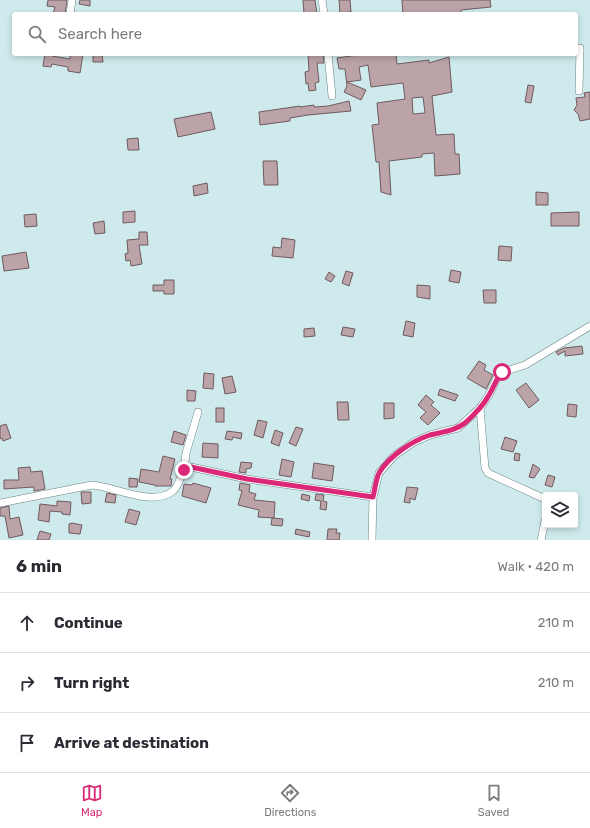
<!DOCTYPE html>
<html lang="en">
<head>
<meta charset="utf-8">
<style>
  :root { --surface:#fff; --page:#f7f7f7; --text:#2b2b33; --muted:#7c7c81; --line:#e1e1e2; --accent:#db2777 }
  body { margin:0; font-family:Rubik,sans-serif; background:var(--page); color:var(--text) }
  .controls { position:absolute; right:12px; bottom:12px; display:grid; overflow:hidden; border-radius:4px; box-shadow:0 2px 6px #0003 }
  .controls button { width:36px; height:36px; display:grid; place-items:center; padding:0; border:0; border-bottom:1px solid var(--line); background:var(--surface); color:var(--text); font:20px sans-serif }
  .stop { position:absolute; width:12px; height:12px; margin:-9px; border:3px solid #db2777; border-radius:50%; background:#fff }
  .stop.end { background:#db2777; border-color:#fff; box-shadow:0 1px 4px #0008 }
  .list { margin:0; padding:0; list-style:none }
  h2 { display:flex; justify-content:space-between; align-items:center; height:52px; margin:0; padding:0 16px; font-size:17px }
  h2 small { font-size:13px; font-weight:400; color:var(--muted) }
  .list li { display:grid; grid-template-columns:26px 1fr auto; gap:12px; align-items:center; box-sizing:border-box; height:60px; padding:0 16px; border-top:1px solid var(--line) }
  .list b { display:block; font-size:15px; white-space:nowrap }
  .list em { font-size:13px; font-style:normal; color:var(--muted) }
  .icon { flex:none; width:22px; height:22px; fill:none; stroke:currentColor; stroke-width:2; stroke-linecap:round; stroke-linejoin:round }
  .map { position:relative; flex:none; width:590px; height:540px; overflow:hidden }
  .search { position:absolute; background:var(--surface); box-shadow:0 2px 6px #0003; left:12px; right:12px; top:12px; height:44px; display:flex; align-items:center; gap:10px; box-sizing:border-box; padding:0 14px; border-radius:4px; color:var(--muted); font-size:15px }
  .sheet { height:232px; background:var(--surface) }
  nav { display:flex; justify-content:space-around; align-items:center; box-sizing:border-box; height:56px; border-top:1px solid var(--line); background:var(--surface); font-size:11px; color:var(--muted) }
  nav a { display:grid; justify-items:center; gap:2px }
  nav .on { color:var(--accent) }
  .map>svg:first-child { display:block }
  .building { fill:#bba3a8; stroke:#6f5a5e; fill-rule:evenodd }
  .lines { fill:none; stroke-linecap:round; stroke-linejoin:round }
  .minor-casing { stroke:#6b8486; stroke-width:8 }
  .minor { stroke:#fff; stroke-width:7 }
  .route { stroke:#db2777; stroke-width:5 }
</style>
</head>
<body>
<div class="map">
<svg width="590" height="540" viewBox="0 0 590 540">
  <rect width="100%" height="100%" fill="#ceeaec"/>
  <g class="building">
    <polygon points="48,0 67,0 65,14 53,14 55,7 47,6"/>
    <polygon points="80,0 90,0 90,6 79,4"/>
    <polygon points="303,0 315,0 317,14 304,14"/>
    <polygon points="339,0 350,0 351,12 340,13"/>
    <polygon points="402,0 490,0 491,7 461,10 461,14 403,14"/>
    <polygon points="45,54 53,54 52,56 70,59 70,54 83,54 80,73 68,71 68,67 52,64 51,67 43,66"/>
    <polygon points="93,54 102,54 103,62 93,62"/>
    <polygon points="308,54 323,54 324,63 317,63 319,82 315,83 316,90 309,91 308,83 306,84 305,72 309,71"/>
    <path d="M365,54H396L397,64L429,60V63L449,57L452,92L432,96L436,135L454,134L455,154H459L460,174L435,176L434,153L422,154V157L389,161L391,195L381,192L379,162H376L372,125L379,124L377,103L405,99L403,83L371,87L368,65L359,67L361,80L347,82L366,90L361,100L344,92L347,86L345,69H339L337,58ZM423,97L425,113L413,114L412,98Z"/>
    <polygon points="528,85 534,86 531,103 525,102"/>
    <polygon points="590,92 590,119 580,121 578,114 574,110 577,105 576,98 585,97 584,93"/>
    <polygon points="349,101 351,111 308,115 290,118 290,121 260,125 259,112 300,106 300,107 314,105 314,107 328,106"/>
    <polygon points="211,112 215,129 178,137 174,119"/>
    <polygon points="138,138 139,150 128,150 127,139"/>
    <polygon points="263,161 277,161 278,185 264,185"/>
    <polygon points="207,183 208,193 194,196 193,186"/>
    <polygon points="536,192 548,193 548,205 536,205"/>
    <polygon points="135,211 135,222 123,223 123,212"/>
    <polygon points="579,212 579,226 551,226 551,213"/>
    <polygon points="36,214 37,226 25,227 24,215"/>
    <polygon points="104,221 105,233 95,234 93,223"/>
    <polygon points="139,232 147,232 148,245 139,245 142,264 131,266 130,260 126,261 125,254 128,253 127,240 139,239"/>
    <polygon points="282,238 295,240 293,258 272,256 273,247 281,248"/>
    <polygon points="499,246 512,247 511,261 498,260"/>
    <polygon points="26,252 29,268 4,271 2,256"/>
    <polygon points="451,270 461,272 459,283 449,281"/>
    <polygon points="346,271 353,273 349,286 342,283"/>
    <polygon points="329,272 335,276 331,282 325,279"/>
    <polygon points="164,280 174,280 174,294 164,294 164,291 153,291 153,285 164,285"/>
    <polygon points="417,285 430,286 430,299 417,297"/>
    <polygon points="483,290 496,290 496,303 484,303"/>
    <polygon points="406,321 415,323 413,337 403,335"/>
    <polygon points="343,327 355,329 353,337 341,335"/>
    <polygon points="314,328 315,336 304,337 304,329"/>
    <polygon points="582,346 583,354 565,356 565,351 558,355 556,352 564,348"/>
    <polygon points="479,361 486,365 484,370 493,375 486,389 467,378"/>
    <polygon points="204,373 214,374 213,389 203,388"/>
    <polygon points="232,376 236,392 225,394 222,378"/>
    <polygon points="526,383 539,400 529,408 516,390"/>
    <polygon points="440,389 458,395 455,401 438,395"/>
    <polygon points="187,390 196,391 195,401 187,401"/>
    <polygon points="426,395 434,402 431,405 440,413 428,425 420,418 426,412 418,405"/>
    <polygon points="337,402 348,402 349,420 338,420"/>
    <polygon points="384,403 394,403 394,418 384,419"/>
    <polygon points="568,404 577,405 576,417 567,416"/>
    <rect x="216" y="408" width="8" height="14"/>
    <polygon points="258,420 267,422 263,438 254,435"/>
    <polygon points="6,424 11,438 3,441 2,438 0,439 0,426"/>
    <polygon points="296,427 303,429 296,446 289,443"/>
    <polygon points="275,430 283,433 279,446 271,443"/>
    <polygon points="174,431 186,435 183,445 171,442"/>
    <polygon points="227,431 242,433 241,439 233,437 232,440 225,439"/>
    <polygon points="505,437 517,441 513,452 501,449"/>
    <polygon points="203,443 218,444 218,458 202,457"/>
    <polygon points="515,453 520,454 519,461 514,460"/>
    <polygon points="163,456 175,459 170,479 172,479 171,486 155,486 155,485 139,482 141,469 159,472"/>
    <polygon points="282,459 294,462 291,477 279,475"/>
    <polygon points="241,462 252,463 251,468 246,469 246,473 239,472"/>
    <polygon points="314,463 334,466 332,481 312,478"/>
    <polygon points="533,464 540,469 534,478 529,477"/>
    <polygon points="30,467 31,472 42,471 45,489 34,491 34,487 4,489 4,480 19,480 18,468"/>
    <polygon points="548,475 555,477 552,487 545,485"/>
    <polygon points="129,478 138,479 137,487 129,487"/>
    <polygon points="193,483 211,488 206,503 182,496 184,484 192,485"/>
    <polygon points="240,483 250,485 249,492 256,494 254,500 275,502 274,518 258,517 259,510 238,505 242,491 239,490"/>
    <polygon points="407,487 418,488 415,500 410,498 410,503 404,502"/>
    <polygon points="81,492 91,492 91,503 82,504"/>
    <polygon points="107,493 116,495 115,503 105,502"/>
    <polygon points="302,494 310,496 309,501 301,499"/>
    <polygon points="316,494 324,495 323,501 327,502 326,510 320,509 321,501 315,500"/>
    <polygon points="57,501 71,502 70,515 62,514 62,512 50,511 49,522 38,520 40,504 57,506"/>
    <polygon points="9,506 10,519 19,517 23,535 9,538 5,516 0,516 0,508"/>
    <polygon points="129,509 140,512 136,525 125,522"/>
    <polygon points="272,518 283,519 282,526 271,525"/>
    <polygon points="72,523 82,525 80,534 69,533 69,524"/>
    <polygon points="296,529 310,532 309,537 295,534"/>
    <polygon points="328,529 337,529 336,533 340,533 339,540 327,540"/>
    <polygon points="40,531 51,534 49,540 37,540"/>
  </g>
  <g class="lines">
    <defs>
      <g id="minor">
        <polyline points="322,0 324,14"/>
        <polyline points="70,14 72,0"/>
        <polyline points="328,54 332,96"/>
        <polyline points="579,91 580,48"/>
        <polyline points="480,408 485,468 488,473 545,499"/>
        <polyline points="184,470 186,453 198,412"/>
        <path d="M0,503L92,485C115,487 153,507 173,491C178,487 181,476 184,470L191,467L247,479L373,497"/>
        <polyline points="372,540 373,497 379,473 394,456 414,442 430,435 458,428 480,408 489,395 498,376 503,372 525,365 590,326"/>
        <polyline points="541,540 545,521"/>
      </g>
    </defs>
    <use href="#minor" class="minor-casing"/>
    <use href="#minor" class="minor"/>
  </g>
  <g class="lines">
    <path class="route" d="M184,470L191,467L247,479L373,497C375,489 376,479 379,473C389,456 412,441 430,435C442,432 455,431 465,423C474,415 483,406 489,395C494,387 496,379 502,372"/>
  </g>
</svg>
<div class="controls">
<button><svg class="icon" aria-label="layers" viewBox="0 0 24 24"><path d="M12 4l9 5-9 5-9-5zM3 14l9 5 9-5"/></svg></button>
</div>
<div class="stop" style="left:502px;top:372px"></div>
<div class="stop end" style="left:184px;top:470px"></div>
<div class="search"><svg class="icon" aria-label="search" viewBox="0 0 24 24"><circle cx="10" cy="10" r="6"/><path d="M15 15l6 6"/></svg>Search here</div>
</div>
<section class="sheet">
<h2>6 min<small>Walk · 420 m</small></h2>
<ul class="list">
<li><svg class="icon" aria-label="ahead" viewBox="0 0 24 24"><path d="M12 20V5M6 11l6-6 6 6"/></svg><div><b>Continue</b></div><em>210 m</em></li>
<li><svg class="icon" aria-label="right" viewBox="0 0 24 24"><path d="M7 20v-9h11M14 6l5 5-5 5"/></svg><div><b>Turn right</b></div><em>210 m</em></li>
<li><svg class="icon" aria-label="arrive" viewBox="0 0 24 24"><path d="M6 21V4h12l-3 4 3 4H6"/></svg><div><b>Arrive at destination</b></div></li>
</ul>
</section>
<nav>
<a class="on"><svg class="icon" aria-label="map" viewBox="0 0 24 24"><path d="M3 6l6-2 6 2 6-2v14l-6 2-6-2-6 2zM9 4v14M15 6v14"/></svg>Map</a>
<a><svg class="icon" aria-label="directions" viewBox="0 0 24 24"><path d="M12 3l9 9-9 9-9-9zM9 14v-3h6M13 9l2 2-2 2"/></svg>Directions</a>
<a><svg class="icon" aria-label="saved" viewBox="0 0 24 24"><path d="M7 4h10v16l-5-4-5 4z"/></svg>Saved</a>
</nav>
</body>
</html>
